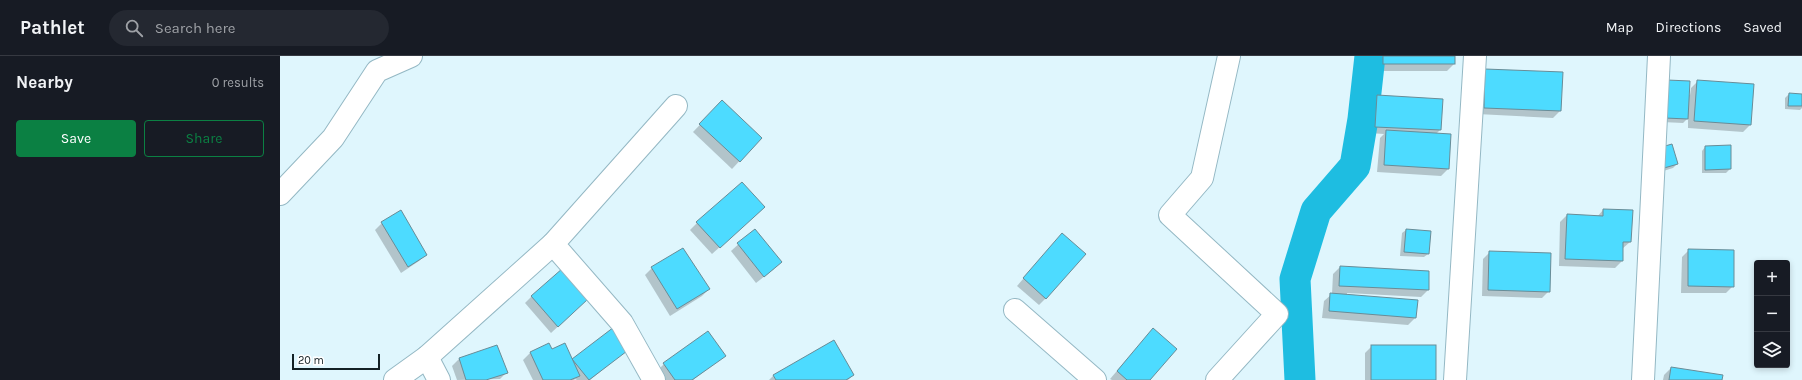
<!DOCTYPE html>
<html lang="en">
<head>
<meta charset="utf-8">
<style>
  :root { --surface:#171b24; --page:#242831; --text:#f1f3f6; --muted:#9ea1a6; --line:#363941; --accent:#0b8043 }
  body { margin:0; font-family:Karla,sans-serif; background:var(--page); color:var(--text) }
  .controls { position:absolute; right:12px; bottom:12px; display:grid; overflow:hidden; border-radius:4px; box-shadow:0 2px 6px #0003 }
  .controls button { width:36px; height:36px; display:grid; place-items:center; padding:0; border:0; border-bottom:1px solid var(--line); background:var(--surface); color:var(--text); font:20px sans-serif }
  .scale { position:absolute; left:12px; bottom:10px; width:88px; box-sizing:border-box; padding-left:4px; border:2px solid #132125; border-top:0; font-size:11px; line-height:14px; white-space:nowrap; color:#132125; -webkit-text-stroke:3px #fff; paint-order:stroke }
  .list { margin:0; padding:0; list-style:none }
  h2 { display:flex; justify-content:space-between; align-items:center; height:52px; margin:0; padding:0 16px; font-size:17px }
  h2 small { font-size:13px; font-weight:400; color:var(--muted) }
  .actions { display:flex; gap:8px; padding:12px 16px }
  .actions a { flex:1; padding:9px 0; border:1px solid var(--accent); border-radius:4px; text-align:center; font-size:14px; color:var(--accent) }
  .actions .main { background:var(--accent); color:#fff }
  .icon { flex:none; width:22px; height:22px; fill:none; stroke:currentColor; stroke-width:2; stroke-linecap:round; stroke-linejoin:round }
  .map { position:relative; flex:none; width:1522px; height:324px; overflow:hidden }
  header { display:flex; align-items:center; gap:24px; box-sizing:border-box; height:56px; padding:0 20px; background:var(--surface); border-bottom:1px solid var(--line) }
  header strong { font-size:19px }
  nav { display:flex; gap:22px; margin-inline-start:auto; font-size:14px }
  .search { width:280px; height:36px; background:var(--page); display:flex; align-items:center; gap:10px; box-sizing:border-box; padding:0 14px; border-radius:22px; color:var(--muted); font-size:15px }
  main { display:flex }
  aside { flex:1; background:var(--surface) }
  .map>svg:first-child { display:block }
  .shadow { fill:#0003 }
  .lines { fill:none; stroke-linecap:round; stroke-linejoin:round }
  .canal { stroke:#1ebde1; stroke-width:31 }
  .building { fill:#4ddbff; stroke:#698c97 }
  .street-casing { stroke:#94b8c4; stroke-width:24 }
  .street { stroke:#fff; stroke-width:22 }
</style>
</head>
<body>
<header>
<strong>Pathlet</strong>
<div class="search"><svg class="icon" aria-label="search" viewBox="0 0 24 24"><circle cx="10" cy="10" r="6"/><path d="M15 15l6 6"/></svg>Search here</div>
<nav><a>Map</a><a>Directions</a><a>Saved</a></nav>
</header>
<main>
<aside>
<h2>Nearby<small>0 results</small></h2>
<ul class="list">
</ul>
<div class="actions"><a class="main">Save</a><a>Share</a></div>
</aside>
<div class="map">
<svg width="1522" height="324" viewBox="0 0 1522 324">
  <rect width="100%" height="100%" fill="#dff6fd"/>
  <g class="shadow">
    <polygon points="1097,0 1174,0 1174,8 1167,15 1097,15"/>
    <polygon points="1206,14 1280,55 1273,62 1197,58"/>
    <polygon points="1418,25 1470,69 1463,76 1408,72 1408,62 1403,67 1382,66 1408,38 1410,39 1411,32"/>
    <polygon points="1509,38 1522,39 1522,52 1520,54 1505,53 1505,42"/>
    <polygon points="1097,40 1160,74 1156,78 1168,113 1161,120 1097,116 1100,82 1104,78 1089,77 1090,47"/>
    <polygon points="435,53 481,82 452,113 413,76"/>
    <polygon points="1425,91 1450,113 1446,117 1422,117 1422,95"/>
    <polygon points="1374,97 1397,108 1393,112 1380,116"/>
    <polygon points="484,151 432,198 410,174 417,167"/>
    <polygon points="1323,154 1350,186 1342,193 1342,205 1335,212 1279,210 1280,166 1287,159 1317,161"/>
    <polygon points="102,167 146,198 139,205 121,217 95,174"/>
    <polygon points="474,174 494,213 476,227 451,195"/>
    <polygon points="1126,174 1148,198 1144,201 1120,200 1122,177"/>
    <polygon points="775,186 766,242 759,249 737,230"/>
    <polygon points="1409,194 1453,230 1446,237 1401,237 1402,201"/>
    <polygon points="1210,196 1269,235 1262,242 1202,240 1203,203"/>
    <polygon points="1060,211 1148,234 1141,241 1067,237 1067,239 1135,262 1128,269 1042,262 1044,245 1052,238 1053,218"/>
    <polygon points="372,212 429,233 422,240 390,260 365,219"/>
    <polygon points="252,240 300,250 271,277 245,247"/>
    <polygon points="333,272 349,292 310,324 297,324 295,323 294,324 253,324 243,304 250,297 271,294 292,305"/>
    <polygon points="867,280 869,324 832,324 830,323"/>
    <polygon points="553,285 573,319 568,324 489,324 493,320"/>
    <polygon points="216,290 227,316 220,323 177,324 172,310 179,303"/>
    <polygon points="1092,290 1154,324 1085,324 1085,297"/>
    <polygon points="444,300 413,324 383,324 377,315 384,308"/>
    <polygon points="1391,312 1441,324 1383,324 1384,319"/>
  </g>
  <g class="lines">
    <polyline class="canal" points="1020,324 1015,223 1036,155 1075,110 1083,63 1090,0"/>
  </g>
  <g class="building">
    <rect x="1103" y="0" width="72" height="8"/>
    <polygon points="1205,13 1283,16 1281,55 1204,52"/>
    <polygon points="1387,24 1410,25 1408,63 1385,62"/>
    <polygon points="1417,24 1474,28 1471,69 1414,65"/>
    <polygon points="1509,37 1522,38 1522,50 1508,50"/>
    <polygon points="1097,39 1163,43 1161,74 1095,71"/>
    <polygon points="442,44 482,82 460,106 419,68"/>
    <polygon points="1106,74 1171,78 1169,113 1104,109"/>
    <polygon points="1392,88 1398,108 1384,112 1378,92"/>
    <polygon points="1451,89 1451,113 1425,114 1425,90"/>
    <polygon points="462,126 485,151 440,192 416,166"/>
    <polygon points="1323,153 1353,154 1351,186 1343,186 1343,205 1285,203 1287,158 1323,160"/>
    <polygon points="121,154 147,199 128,211 101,166"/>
    <polygon points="475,173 502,206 484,221 457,187"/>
    <polygon points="1126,173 1151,175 1149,198 1124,196"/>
    <polygon points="782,177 806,198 766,243 743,222"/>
    <polygon points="403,192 430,233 397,253 371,211"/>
    <polygon points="1408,193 1454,194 1454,231 1408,230"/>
    <polygon points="1209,195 1271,197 1270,236 1208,234"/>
    <polygon points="1060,210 1149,215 1149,234 1059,230"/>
    <polygon points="283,212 308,243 278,271 251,240"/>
    <polygon points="1050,237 1138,244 1136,262 1049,255"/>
    <polygon points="334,271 351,292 309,324 292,303"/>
    <polygon points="873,272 897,293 870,324 847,324 837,315"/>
    <polygon points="428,275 446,300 412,324 395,324 383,307"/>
    <polygon points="554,284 574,319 566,324 496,324 493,319"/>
    <polygon points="269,287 272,293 285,287 300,320 290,324 263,324 250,296"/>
    <polygon points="217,289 228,317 206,324 186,324 179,302"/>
    <rect x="1091" y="289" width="65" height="35"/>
    <polygon points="1391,311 1443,319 1442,324 1389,324"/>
  </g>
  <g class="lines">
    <defs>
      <g id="street">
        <polyline points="0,138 53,82 97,15 131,0"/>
        <polyline points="735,254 815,324"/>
        <polyline points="147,301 159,324"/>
        <polyline points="115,324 147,301 273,188"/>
        <polyline points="374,324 342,267 273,188 396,50"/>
        <polyline points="937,324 997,258 890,159 922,122 949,0"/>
        <polyline points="1175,324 1195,0"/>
        <polyline points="1363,324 1379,0"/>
      </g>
    </defs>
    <use href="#street" class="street-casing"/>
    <use href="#street" class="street"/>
  </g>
</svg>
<div class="controls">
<button>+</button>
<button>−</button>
<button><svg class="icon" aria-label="layers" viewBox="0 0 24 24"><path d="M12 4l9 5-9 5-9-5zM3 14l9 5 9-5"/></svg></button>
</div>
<div class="scale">20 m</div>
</div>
</main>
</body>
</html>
